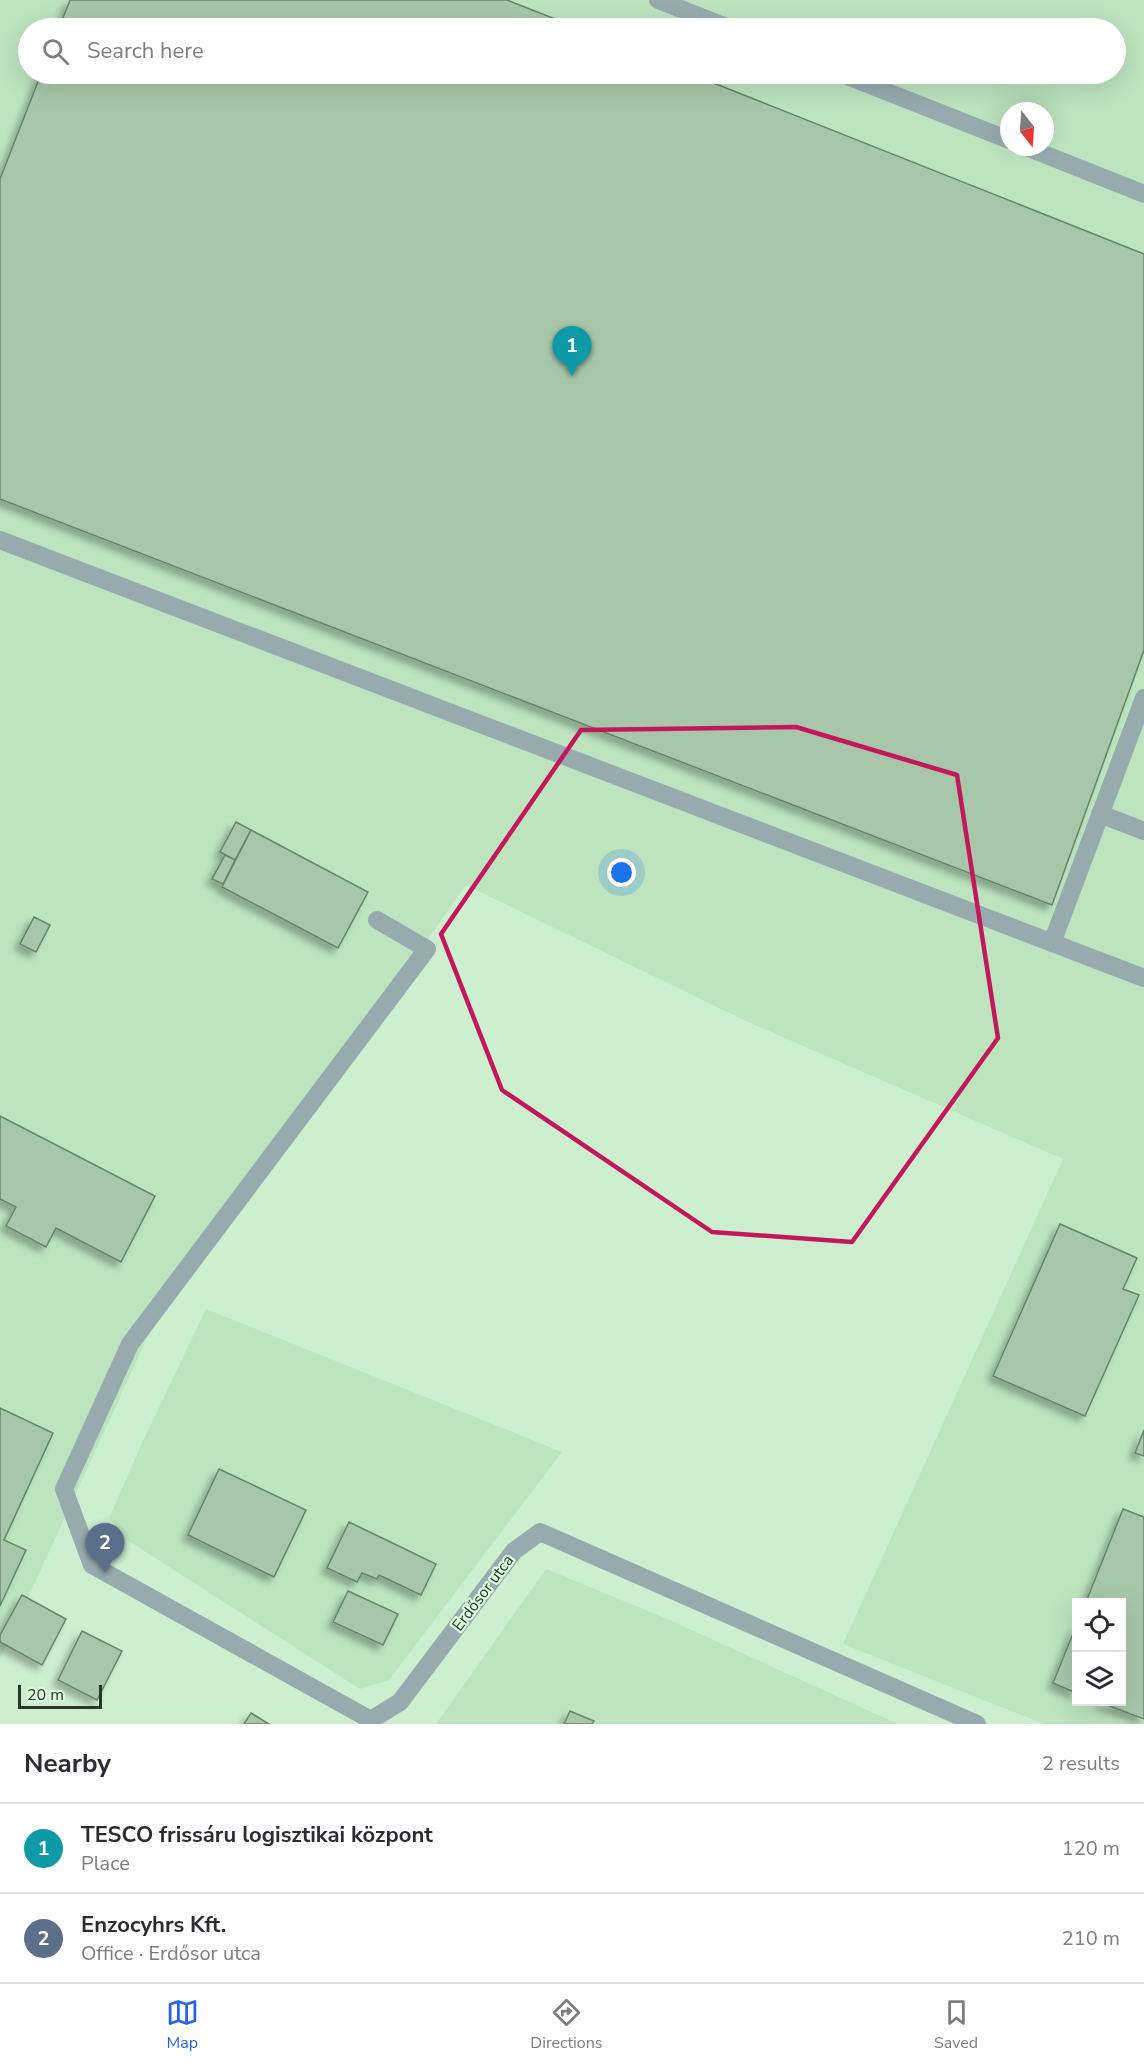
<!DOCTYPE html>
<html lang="en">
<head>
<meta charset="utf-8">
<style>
  :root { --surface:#fff; --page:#f2f2f3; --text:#2b2b33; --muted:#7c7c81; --line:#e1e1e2; --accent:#2563eb }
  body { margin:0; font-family:"Nunito Sans",sans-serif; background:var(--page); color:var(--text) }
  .controls { position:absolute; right:18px; bottom:18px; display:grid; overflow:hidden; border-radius:0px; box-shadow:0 6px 24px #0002 }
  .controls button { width:54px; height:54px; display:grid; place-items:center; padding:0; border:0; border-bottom:2px solid var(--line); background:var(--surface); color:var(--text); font:30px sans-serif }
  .compass { position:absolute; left:1000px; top:102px; width:54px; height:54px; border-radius:50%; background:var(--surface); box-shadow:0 6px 24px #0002; rotate:163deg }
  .scale { position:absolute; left:18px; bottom:15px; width:84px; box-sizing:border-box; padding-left:6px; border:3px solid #2a362a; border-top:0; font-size:16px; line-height:21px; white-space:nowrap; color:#2a362a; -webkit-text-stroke:4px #dbfbdd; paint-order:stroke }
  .you { position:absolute; left:622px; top:873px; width:21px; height:21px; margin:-15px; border:4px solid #fff; border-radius:50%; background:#1a73e8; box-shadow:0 0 0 9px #1a73e833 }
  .badge { display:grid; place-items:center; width:39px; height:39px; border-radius:50%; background:var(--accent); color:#fff; font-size:20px; font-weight:700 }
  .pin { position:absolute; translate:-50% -50px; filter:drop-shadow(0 2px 3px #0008) }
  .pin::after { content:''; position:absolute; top:32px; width:21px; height:18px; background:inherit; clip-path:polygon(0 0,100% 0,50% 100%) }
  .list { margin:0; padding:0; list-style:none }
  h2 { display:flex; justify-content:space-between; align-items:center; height:78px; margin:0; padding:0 24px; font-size:26px }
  h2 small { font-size:20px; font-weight:400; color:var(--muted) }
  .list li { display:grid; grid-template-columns:39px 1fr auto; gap:18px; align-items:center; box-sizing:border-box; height:90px; padding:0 24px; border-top:2px solid var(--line) }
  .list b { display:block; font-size:22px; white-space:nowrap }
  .list p { margin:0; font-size:20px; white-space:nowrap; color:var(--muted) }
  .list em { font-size:20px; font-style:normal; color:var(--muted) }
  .icon { flex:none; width:33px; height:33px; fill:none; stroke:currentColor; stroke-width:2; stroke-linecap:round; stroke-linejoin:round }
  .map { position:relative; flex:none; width:1144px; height:1724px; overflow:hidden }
  .search { position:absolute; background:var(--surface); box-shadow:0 6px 24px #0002; left:18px; right:18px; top:18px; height:66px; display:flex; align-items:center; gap:15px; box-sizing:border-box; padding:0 21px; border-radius:33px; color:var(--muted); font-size:22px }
  .sheet { height:258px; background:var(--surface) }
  nav { display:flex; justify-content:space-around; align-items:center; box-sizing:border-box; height:84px; border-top:2px solid var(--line); background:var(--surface); font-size:16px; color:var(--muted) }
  nav a { display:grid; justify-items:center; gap:3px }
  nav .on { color:var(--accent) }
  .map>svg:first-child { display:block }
  .built { fill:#bde3bf; fill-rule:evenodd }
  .building { fill:#a8c7aa; stroke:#688469; stroke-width:1.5; filter:url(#shadow) }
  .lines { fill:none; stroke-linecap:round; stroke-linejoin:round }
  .minor { stroke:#97abae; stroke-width:18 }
  .marked { fill:none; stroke:#c2185b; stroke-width:4.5; stroke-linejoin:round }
  .labels { text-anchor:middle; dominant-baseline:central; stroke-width:4.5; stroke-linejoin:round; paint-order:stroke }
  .street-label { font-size:16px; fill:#2a362a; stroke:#dbfbdd }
</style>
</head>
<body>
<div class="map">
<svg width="1144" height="1724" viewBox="0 0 1144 1724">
  <defs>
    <filter id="shadow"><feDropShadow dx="-5.5" dy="5.5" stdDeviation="3" flood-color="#0004"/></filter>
  </defs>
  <rect width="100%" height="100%" fill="#ceeed0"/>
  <g class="built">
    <path d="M0,0H1144V1724H1044L843,1644L1063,1159L748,1022L466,885L148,1336L0,1659ZM28,28H1116V74H28ZM1009,111H1045V147H1009ZM1076,1602H1122V1702H1076Z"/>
    <polygon points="206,1309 562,1452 389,1680 360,1689 124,1538 109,1518 142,1443"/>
    <polygon points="546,1569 665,1618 898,1724 436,1724"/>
  </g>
  <g class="building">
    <polygon points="70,0 507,0 578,28 59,28"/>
    <polygon points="41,74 691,74 1144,254 1144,650 1052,905 0,499 0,179"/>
    <polygon points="236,822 251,830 235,860 220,852"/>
    <polygon points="251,830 368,892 338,948 222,887"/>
    <polygon points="225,855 235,860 223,884 212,879"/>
    <polygon points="34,917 50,925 36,952 20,944"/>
    <polygon points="0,1116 155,1196 121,1262 56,1228 46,1247 6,1226 16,1207 0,1199"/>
    <polygon points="1060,1224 1137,1258 1123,1289 1139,1295 1085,1416 993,1376"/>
    <polygon points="0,1408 53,1433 4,1540 26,1550 0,1606"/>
    <polygon points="1144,1430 1144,1456 1135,1453"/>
    <polygon points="219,1469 306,1510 274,1577 188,1535"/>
    <polygon points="1123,1509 1144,1517 1144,1719 1099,1702 1122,1702 1122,1602 1086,1602"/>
    <polygon points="349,1522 436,1564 421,1595 379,1575 377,1579 362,1573 357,1582 327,1568"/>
    <polygon points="348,1591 398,1614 383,1645 333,1622"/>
    <polygon points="22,1595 66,1619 42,1665 0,1642 0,1635"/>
    <polygon points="1076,1626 1076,1693 1053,1683"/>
    <polygon points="82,1631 122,1651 97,1700 58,1680"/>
    <polygon points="570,1711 594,1721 592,1724 564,1724"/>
    <polygon points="251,1713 269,1724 244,1724"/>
  </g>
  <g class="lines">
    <g class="minor">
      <polyline points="658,0 729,28"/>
      <polyline points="842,74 1009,140"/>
      <polyline points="1026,147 1144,194"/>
      <polyline points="0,540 1144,978"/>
      <polyline points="1100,814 1144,831"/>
      <polyline points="377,920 427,949 130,1344 64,1489 92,1565 371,1720 400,1702 514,1551 540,1532 977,1724"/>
      <polyline points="1052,943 1144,698"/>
    </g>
  </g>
  <path class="marked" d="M796,727L957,775L998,1038L852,1242L712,1232L502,1090L441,934L581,730Z"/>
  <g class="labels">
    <g class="street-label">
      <text transform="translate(483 1593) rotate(-53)">Erdősor utca</text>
    </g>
  </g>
</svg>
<div class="controls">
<button><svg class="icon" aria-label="locate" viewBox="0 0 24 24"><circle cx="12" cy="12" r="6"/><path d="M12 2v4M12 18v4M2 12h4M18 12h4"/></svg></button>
<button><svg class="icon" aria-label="layers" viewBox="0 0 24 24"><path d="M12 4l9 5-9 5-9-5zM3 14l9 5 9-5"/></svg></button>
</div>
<svg class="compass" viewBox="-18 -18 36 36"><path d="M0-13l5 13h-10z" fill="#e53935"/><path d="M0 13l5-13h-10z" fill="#7c7c81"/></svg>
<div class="scale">20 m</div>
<div class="you"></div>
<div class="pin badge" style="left:572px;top:376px;background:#0f9aa8">1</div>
<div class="pin badge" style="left:105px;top:1573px;background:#5c6f8a">2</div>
<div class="search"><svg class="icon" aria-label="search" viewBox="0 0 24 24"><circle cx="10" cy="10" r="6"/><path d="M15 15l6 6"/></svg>Search here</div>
</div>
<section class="sheet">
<h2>Nearby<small>2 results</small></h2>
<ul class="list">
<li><span class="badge" style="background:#0f9aa8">1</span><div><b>TESCO frissáru logisztikai központ</b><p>Place</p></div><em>120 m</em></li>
<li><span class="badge" style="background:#5c6f8a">2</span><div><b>Enzocyhrs Kft.</b><p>Office · Erdősor utca</p></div><em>210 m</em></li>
</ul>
</section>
<nav>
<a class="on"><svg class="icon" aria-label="map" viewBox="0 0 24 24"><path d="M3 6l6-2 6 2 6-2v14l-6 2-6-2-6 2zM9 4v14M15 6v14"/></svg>Map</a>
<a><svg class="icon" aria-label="directions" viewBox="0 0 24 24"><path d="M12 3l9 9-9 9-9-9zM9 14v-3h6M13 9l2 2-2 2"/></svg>Directions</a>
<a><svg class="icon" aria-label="saved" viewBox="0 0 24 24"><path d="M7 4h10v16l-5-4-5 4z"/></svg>Saved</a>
</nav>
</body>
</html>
